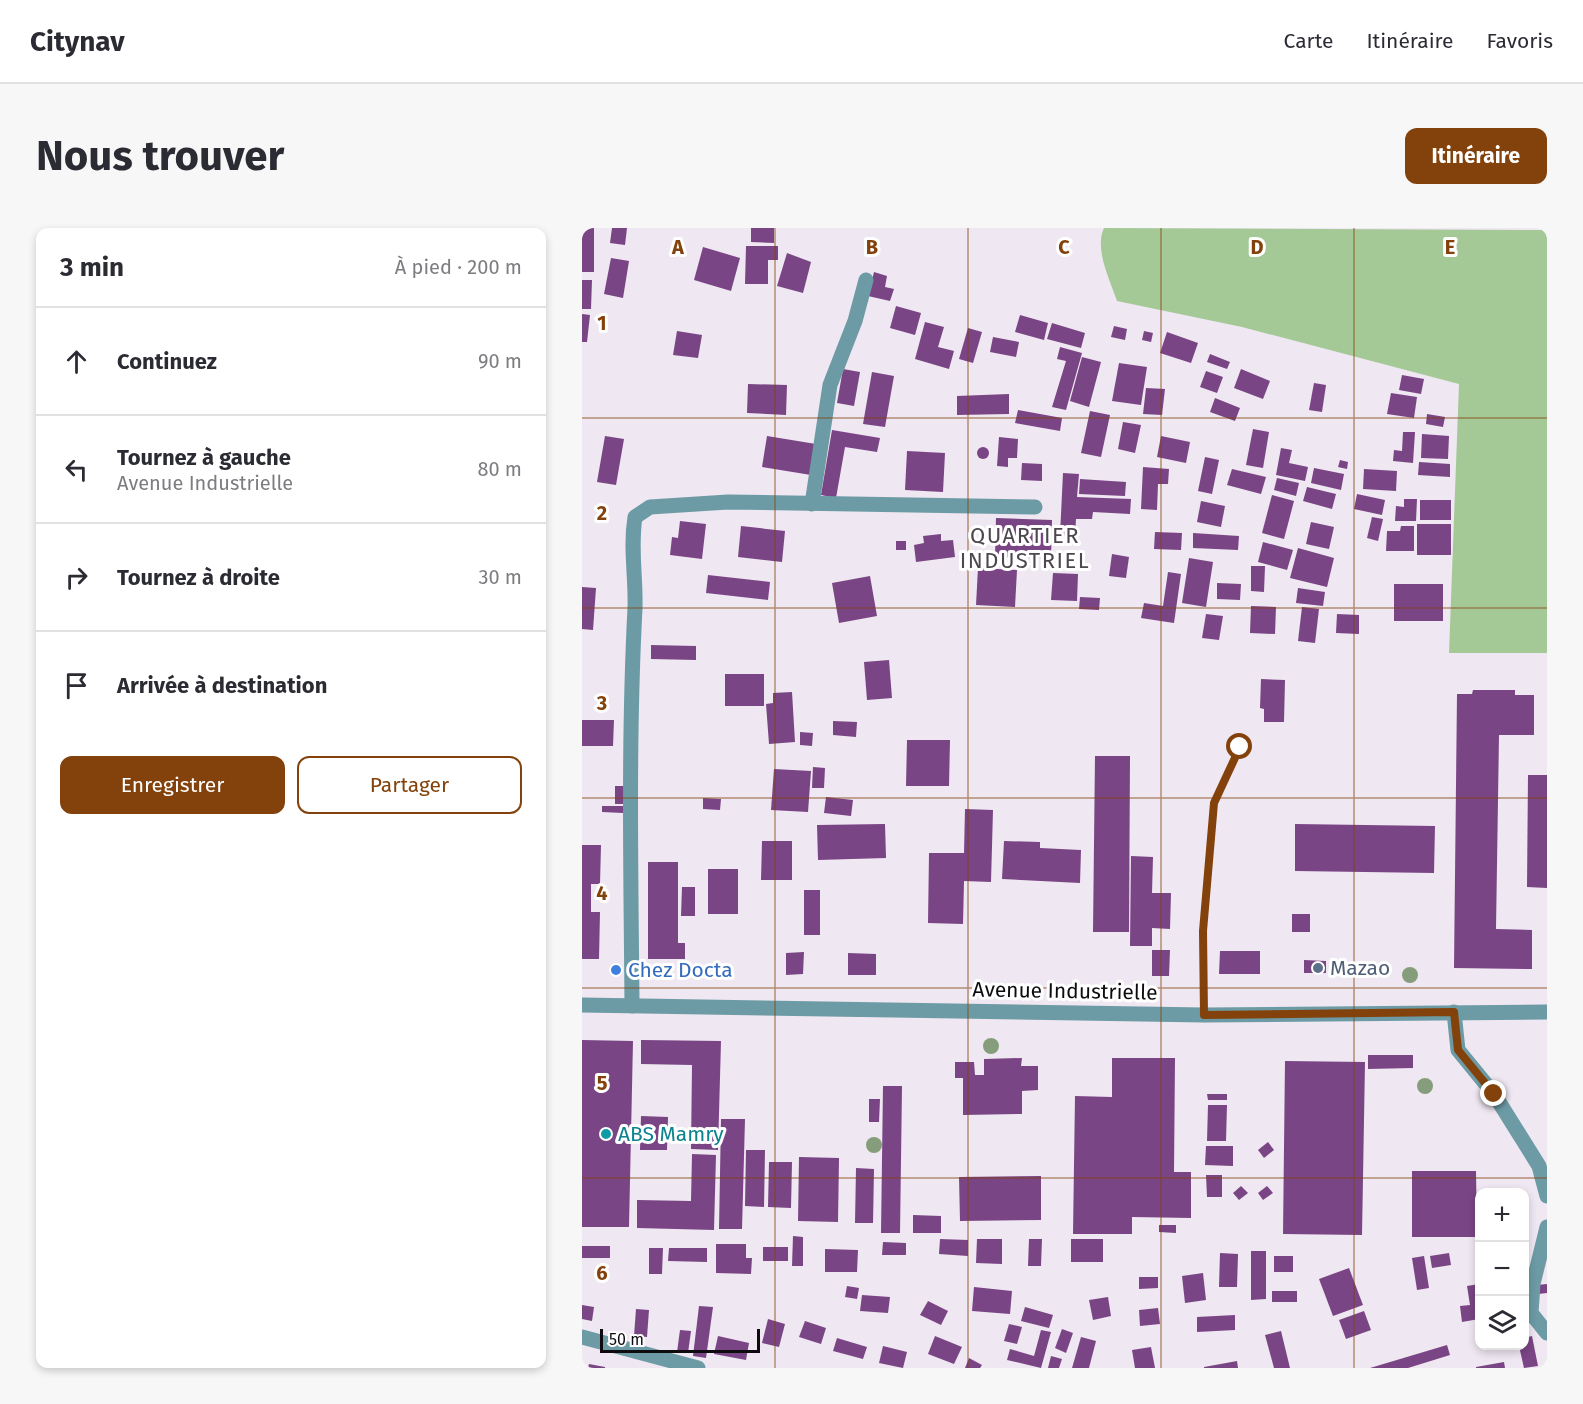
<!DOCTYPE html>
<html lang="fr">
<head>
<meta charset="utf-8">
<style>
  :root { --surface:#fff; --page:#f7f7f7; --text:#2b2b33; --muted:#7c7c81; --line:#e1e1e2; --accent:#83420b }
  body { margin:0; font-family:"Fira Sans",sans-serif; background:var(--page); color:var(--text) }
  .controls { position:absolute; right:18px; bottom:18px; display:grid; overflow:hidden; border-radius:12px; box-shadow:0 3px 9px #0003 }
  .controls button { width:54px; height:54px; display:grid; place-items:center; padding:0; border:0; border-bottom:2px solid var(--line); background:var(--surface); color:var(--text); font:30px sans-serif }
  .scale { position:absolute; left:18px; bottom:15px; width:160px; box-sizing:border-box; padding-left:6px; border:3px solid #0e0b0e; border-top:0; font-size:16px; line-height:21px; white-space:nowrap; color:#0e0b0e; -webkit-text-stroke:4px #fff; paint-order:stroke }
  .stop { position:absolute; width:18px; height:18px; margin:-14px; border:4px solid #83420b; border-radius:50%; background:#fff }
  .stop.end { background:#83420b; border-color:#fff; box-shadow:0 2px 6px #0008 }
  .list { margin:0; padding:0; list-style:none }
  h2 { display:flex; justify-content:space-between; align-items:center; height:78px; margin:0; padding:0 24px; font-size:26px }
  h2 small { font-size:20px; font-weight:400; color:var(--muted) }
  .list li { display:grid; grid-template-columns:39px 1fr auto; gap:18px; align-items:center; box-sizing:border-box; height:108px; padding:0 24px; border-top:2px solid var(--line) }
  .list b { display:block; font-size:22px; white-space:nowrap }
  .list p { margin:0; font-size:20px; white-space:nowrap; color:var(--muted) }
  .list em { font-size:20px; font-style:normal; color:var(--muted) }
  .actions { display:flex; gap:12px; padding:18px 24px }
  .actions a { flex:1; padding:14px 0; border:2px solid var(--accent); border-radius:12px; text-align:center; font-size:21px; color:var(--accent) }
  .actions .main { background:var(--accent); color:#fff }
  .icon { flex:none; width:33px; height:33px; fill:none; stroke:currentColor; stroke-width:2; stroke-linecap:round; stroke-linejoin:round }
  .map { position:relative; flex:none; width:965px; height:1140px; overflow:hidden; border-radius:12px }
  header { display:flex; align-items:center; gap:36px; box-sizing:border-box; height:84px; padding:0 30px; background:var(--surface); border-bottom:2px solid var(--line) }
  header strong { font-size:28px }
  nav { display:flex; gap:33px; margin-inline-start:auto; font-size:21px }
  .intro { display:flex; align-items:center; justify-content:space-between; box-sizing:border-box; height:144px; padding:0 36px }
  h1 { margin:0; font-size:42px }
  .button { padding:15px 27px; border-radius:12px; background:var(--accent); color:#fff; font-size:21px; font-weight:700 }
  main { display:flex; gap:36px; padding:0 36px }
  aside { flex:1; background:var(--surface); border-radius:12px; box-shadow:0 3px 9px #0003 }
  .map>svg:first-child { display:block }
  .green { fill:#a4c997 }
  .building { fill:#7a4585 }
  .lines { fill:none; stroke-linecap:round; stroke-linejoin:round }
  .path { stroke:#8f8990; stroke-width:4; stroke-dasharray:1.5 4.5; stroke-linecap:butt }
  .minor { stroke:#6c9ba5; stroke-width:15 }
  .tree { fill:#859d7a }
  .route { stroke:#83420b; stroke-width:8 }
  .grid { fill:none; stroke:#83420b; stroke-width:1.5; stroke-opacity:0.55 }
  .service-dot { fill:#5c6f8a; stroke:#fff; stroke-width:2 }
  .shop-dot { fill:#3f7fe0; stroke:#fff; stroke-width:2 }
  .culture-dot { fill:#0f9aa8; stroke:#fff; stroke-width:2 }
  .labels { text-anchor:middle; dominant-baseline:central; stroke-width:6; stroke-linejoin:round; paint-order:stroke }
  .service-label { font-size:21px; fill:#4e5e75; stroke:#fff; text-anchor:start }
  .shop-label { font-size:21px; fill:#366cbe; stroke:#fff; text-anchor:start }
  .street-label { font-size:21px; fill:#0e0b0e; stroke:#fff }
  .culture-label { font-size:21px; fill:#0d838f; stroke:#fff; text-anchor:start }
  .neighbourhood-label { font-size:22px; letter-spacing:1.5px; fill:#4e474f; stroke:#fff }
  .grid-label { font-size:20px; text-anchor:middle; font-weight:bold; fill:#83420b; stroke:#fff; stroke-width:6; stroke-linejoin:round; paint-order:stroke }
</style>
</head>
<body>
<header>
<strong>Citynav</strong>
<nav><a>Carte</a><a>Itinéraire</a><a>Favoris</a></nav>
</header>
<div class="intro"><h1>Nous trouver</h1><a class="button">Itinéraire</a></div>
<main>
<aside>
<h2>3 min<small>À pied · 200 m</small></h2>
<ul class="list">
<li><svg class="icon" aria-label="ahead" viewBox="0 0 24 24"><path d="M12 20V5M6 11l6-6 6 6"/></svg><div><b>Continuez</b></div><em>90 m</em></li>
<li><svg class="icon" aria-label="left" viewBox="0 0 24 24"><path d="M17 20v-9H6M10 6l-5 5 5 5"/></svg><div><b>Tournez à gauche</b><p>Avenue Industrielle</p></div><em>80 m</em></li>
<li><svg class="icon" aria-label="right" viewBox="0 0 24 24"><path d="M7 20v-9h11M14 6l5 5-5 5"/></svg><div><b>Tournez à droite</b></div><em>30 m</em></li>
<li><svg class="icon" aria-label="arrive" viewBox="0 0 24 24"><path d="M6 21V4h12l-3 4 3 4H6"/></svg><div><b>Arrivée à destination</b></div></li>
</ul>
<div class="actions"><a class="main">Enregistrer</a><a>Partager</a></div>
</aside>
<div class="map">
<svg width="965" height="1140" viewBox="0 0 965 1140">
  <rect width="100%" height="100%" fill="#efe7f1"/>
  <path class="green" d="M522,0L965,2V425H867L877,156L660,99L535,73C528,52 512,21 522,0Z"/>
  <g class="building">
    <rect x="0" y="0" width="12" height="44"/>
    <polygon points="30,0 45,0 43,17 28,15"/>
    <polygon points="169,0 192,0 192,15 169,14"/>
    <polygon points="164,18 196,18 196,32 186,32 186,56 163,56"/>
    <polygon points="121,19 158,30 149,63 112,52"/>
    <polygon points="205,25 229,34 221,65 195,58"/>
    <polygon points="29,30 47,33 41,70 22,66"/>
    <polygon points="292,44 305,48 303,59 312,61 308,73 286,68"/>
    <polygon points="0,52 10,52 9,81 0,81"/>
    <polygon points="314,78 339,85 333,107 308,100"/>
    <polygon points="0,86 8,87 5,114 0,114"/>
    <polygon points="438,87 466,95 462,112 433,104"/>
    <polygon points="343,94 362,99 356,119 372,123 367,141 333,131"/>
    <polygon points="470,95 503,105 499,120 465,111"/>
    <polygon points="532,98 545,101 543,112 529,109"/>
    <polygon points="386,100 400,104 391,135 377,131"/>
    <polygon points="95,103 120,107 116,130 91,127"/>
    <polygon points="562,103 571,105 569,114 560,112"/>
    <polygon points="585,104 616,115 609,135 578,125"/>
    <polygon points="411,109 437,114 434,129 408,124"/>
    <polygon points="478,119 500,125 484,182 470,179 484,133 475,131"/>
    <polygon points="628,126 648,134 645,141 625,134"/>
    <polygon points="500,129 519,134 507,179 488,173"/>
    <polygon points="537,135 565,139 559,177 530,173"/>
    <polygon points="261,141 278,144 272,178 255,175"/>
    <polygon points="659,141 688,153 681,171 652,160"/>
    <polygon points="624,143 641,149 635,165 618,159"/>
    <polygon points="290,144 312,148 303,199 281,196"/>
    <polygon points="820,147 842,151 839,166 817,162"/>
    <polygon points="732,155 744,157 740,184 727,182"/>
    <polygon points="166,156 205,157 204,187 165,185"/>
    <polygon points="564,160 583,161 580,187 561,186"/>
    <polygon points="809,165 835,169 832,190 805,186"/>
    <polygon points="427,166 427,186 375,187 375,168"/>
    <polygon points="633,170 658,180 653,193 628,184"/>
    <polygon points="436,182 480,190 478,203 433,195"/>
    <polygon points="508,183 528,187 519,229 499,225"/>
    <polygon points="845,186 863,189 861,199 844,196"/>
    <polygon points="541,194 559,197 553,225 536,221"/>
    <polygon points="671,201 687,204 681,240 664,237"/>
    <polygon points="250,202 298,210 295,224 263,219 254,270 239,267"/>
    <polygon points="821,204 833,204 831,235 811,233 812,222 820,223"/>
    <polygon points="840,206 867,208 866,231 839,230"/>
    <polygon points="23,208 42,211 34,257 15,254"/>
    <polygon points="185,208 234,216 229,247 180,239"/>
    <polygon points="579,208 608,214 604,235 575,229"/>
    <polygon points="417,209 436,211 435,230 426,230 426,239 415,238"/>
    <circle cx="401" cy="225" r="6"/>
    <polygon points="699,220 710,222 707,235 726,239 723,253 694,247"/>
    <polygon points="325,223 363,225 361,264 323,262"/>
    <polygon points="623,229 637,232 630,266 616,263"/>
    <polygon points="758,232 766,234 765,241 756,239"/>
    <polygon points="837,234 868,236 868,249 836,247"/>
    <polygon points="440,235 460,236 460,253 439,252"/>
    <polygon points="561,239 587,241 586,256 576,256 575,282 559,281"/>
    <polygon points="732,240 762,246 759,262 729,255"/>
    <polygon points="650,241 684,249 679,266 645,257"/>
    <polygon points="782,241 815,243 814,263 781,261"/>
    <polygon points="481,245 497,246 495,269 549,271 548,286 511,284 510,291 494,291 493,308 478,307"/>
    <polygon points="695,250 717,255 714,268 692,262"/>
    <polygon points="498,251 544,254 543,268 497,266"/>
    <polygon points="725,259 754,266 750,281 721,273"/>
    <polygon points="775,266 803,272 800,287 772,281"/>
    <polygon points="690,267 712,273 702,311 680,305"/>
    <polygon points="822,271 835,271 834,293 813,293 814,278 822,279"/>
    <rect x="838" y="272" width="31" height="20"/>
    <polygon points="619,273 643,278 639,299 615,294"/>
    <polygon points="790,289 801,291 796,313 785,310"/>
    <polygon points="414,290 470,292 469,330 413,329"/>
    <polygon points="98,293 124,296 120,331 88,327 90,309 96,310"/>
    <polygon points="729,294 752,299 747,321 724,316"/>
    <rect x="835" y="296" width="34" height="31"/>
    <polygon points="159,298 203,303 200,334 156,329"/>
    <polygon points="819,298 832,298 832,323 804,323 805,303 818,303"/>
    <polygon points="573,304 600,305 599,322 572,321"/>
    <polygon points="611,305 657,308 656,322 611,320"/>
    <polygon points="359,306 359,313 371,312 373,329 334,334 332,317 342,315 341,308"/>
    <rect x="314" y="313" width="10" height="9"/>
    <polygon points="681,314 711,322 705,342 676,334"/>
    <polygon points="716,320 752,330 745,359 708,350"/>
    <polygon points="530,326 547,329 544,350 527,348"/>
    <polygon points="607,330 631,334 624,379 600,375"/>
    <polygon points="669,338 683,338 682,364 669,363"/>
    <polygon points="396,340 435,342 433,379 394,377"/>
    <polygon points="586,344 599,346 592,395 559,390 562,375 581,378"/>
    <polygon points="471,345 496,346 495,373 469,372"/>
    <polygon points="126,347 188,354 186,372 124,365"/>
    <polygon points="288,348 295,388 257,395 250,355"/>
    <polygon points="635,355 659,356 658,372 635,371"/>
    <rect x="812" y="356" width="49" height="37"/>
    <polygon points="0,359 14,360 11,402 0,401"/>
    <polygon points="716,360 743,364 741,378 714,375"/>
    <polygon points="498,369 518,370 517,382 497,381"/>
    <polygon points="669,378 694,379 693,406 668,405"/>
    <polygon points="720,379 737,381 733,415 716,413"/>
    <polygon points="624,386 641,388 637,412 620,410"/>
    <polygon points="755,386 777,387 777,406 754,405"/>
    <polygon points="69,417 114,418 114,432 69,431"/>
    <polygon points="307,432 310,470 285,472 282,434"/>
    <rect x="143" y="446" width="39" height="32"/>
    <polygon points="679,451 703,452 702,494 682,494 682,481 678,480"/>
    <polygon points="891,462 933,462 933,467 952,467 952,507 917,507 914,701 950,702 950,741 872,740 875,466 890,466"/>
    <polygon points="210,464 213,514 187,516 184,476 191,475 191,465"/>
    <polygon points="0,492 32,492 31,518 0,518"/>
    <polygon points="251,493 275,494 274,509 251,507"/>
    <polygon points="218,504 231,505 230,518 218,517"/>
    <polygon points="325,512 368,512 367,558 324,558"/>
    <polygon points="513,528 548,528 547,704 511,704"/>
    <polygon points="231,539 243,540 242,560 230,560"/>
    <polygon points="192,541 229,543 226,584 189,582"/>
    <polygon points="946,547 965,547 965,660 945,659"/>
    <polygon points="33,558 43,558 42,576 33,576"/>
    <polygon points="244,569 271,572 269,588 242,585"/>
    <polygon points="121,570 139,571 138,582 121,581"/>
    <polygon points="20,578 41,578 41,585 20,584"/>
    <polygon points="383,581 411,582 409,654 382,653 381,696 346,695 347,625 382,625"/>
    <polygon points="303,596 304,630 236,632 235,597"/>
    <polygon points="713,596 853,598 852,645 713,643"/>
    <polygon points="180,613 210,613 210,652 179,652"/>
    <polygon points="422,613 458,614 458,620 499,622 498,655 420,651"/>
    <polygon points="0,617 19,617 18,656 9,656 9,684 18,684 17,731 0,731"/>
    <polygon points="549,628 571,629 570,665 589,665 588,701 570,700 570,718 548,718"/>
    <polygon points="66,634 96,634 96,715 103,715 103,731 66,731"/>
    <rect x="126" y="641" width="30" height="45"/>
    <polygon points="100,659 113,659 113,688 99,688"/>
    <rect x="222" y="662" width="16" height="45"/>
    <rect x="710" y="686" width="18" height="18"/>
    <polygon points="570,722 588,722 587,748 570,748"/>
    <polygon points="638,723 678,723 678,746 637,746"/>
    <polygon points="222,724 221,746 204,747 204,725"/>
    <polygon points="266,725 294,726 294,747 266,747"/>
    <polygon points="722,732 744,733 744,745 722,745"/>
    <polygon points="0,812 51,813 47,999 0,999"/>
    <polygon points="59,812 139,813 136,922 109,921 110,837 59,836"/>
    <polygon points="786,827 831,827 831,840 786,841"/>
    <polygon points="440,830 439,838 456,838 456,862 440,863 440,886 381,887 381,850 373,850 373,834 392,834 393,847 402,847 402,831"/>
    <polygon points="530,830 593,830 592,944 609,944 609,990 550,989 550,1006 491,1006 493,868 530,869"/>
    <polygon points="703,833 783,834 780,1007 701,1006"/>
    <polygon points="301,858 320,858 318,1005 299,1005"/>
    <polygon points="625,866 645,866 645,872 626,872"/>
    <polygon points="287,871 298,871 297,894 287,894"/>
    <polygon points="626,877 645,877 644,913 625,913"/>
    <polygon points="59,888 86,889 85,922 58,922"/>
    <polygon points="139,891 163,891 160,1001 137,1001"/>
    <polygon points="686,914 692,922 682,930 676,922"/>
    <polygon points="624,918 651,918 651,938 623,937"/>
    <polygon points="164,922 183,922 182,979 163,978"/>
    <polygon points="110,926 134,927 132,1002 55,1000 55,972 109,973"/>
    <polygon points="217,929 257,930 256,994 216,993"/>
    <polygon points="187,934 210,934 209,980 186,979"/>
    <polygon points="274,940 292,941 291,995 273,995"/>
    <polygon points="830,943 894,943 895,1009 830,1009"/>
    <polygon points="624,947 640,947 640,969 625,969"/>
    <polygon points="459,948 459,992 378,993 377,949"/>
    <polygon points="659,958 666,965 657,972 651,965"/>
    <polygon points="685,958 691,965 681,972 676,965"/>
    <polygon points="331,987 359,988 359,1005 331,1005"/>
    <polygon points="577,997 594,997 594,1005 577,1004"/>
    <polygon points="211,1008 221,1009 221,1038 210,1038"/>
    <polygon points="358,1011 386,1012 386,1028 357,1026"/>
    <polygon points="395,1011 420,1011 420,1036 394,1035"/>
    <polygon points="447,1011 460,1011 459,1038 446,1038"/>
    <rect x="489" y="1011" width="32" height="23"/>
    <polygon points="301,1014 324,1015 324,1027 300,1027"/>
    <polygon points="134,1016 164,1016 164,1030 170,1030 169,1046 134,1045"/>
    <rect x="0" y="1018" width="28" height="12"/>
    <rect x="181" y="1019" width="25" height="14"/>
    <polygon points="67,1020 81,1020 80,1046 67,1046"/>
    <polygon points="87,1020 125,1020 125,1034 86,1033"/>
    <polygon points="243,1021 276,1022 275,1044 243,1044"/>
    <polygon points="669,1023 684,1023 684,1071 669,1072"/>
    <polygon points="638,1025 656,1026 655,1059 637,1059"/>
    <polygon points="867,1025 869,1037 850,1040 848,1028"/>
    <rect x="692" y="1028" width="19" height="16"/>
    <polygon points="842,1028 847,1060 835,1062 830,1030"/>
    <polygon points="767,1040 781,1077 751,1088 737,1051"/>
    <polygon points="621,1045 624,1072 603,1075 600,1048"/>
    <polygon points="557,1049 576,1049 576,1060 557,1061"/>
    <polygon points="897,1056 897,1091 880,1094 878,1078 888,1077 885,1058"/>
    <polygon points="965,1056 965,1065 956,1066 955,1057"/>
    <polygon points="265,1058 277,1060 275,1071 263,1069"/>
    <polygon points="392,1059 430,1063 428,1086 390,1083"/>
    <rect x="690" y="1063" width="25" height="11"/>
    <polygon points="280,1067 308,1069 306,1085 278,1083"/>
    <polygon points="526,1069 529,1088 511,1092 507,1072"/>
    <polygon points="346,1073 366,1083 359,1097 338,1087"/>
    <polygon points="0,1077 12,1079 10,1093 0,1091"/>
    <polygon points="117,1078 131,1079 124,1130 111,1128"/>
    <polygon points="443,1079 471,1087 467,1100 439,1093"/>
    <polygon points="576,1080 578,1096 558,1098 557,1082"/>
    <polygon points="54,1081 67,1082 65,1109 52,1108"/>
    <polygon points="782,1083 789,1102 764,1111 757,1092"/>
    <polygon points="653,1087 653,1102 615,1104 615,1089"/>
    <polygon points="186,1091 203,1096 197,1119 180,1115"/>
    <polygon points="223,1093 244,1100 239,1116 217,1109"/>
    <polygon points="427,1096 440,1099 435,1116 422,1113"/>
    <polygon points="480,1101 491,1105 484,1125 473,1120"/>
    <polygon points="98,1102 109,1103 106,1125 95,1124"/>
    <polygon points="459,1102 469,1104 459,1140 425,1132 428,1121 452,1128"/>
    <polygon points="699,1103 708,1140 692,1140 683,1107"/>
    <polygon points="136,1108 167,1115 164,1132 132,1126"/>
    <polygon points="353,1108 380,1119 372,1136 346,1126"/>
    <polygon points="950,1108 956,1138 942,1140 937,1118 942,1118 942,1110"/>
    <polygon points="499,1109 514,1113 507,1140 490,1140"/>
    <polygon points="255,1110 285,1119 281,1131 251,1123"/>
    <polygon points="865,1117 868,1127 826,1140 788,1140"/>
    <polygon points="301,1118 325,1124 321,1140 297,1135"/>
    <polygon points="569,1119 573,1140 553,1140 550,1122"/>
    <polygon points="469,1128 480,1131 477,1140 466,1140"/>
    <polygon points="387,1130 400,1137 398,1140 383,1140"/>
    <polygon points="655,1133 656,1140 622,1140 622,1139"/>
    <polygon points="922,1134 923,1140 894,1140 894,1139"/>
    <polygon points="7,1136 23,1139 23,1140 6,1140"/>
  </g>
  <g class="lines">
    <polyline class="path" points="622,771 621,703 632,575 658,519"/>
    <g class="minor">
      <polyline points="230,276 248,157 273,93 284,52"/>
      <polyline points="0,777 622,787 965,784"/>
      <path d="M50,778C49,645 46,513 53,380C54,349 48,320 53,289L68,279L146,274L453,279"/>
      <polyline points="872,784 876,822 912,866 957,938 965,968"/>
      <polyline points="965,999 951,1056 949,1085 965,1105"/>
      <polyline points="0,1109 116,1140"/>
    </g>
  </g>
  <g class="tree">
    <circle cx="828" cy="747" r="8"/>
    <circle cx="409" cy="818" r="8"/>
    <circle cx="843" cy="858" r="8"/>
    <circle cx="292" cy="917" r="8"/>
  </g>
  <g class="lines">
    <polyline class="route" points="658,519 632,575 621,703 622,787 872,784 876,822 912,866"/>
  </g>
  <path class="grid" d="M193,0V1140M386,0V1140M579,0V1140M772,0V1140M0,190H965M0,380H965M0,570H965M0,760H965M0,950H965"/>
  <circle class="service-dot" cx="736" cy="740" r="6"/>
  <circle class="shop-dot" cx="34" cy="742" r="6"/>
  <circle class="culture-dot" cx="24" cy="906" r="6"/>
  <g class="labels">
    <g class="service-label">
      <text x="748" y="740">Mazao</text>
    </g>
    <g class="shop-label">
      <text x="46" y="742">Chez Docta</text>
    </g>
    <g class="street-label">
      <text transform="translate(483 763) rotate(1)">Avenue Industrielle</text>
    </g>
    <g class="culture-label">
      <text x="36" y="906">ABS Mamry</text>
    </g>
    <g class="neighbourhood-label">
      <text x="443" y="307">QUARTIER<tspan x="443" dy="25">INDUSTRIEL</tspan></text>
    </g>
  </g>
  <g class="grid-label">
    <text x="96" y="26">A</text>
    <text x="290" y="26">B</text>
    <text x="482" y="26">C</text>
    <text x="675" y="26">D</text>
    <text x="868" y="26">E</text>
    <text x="20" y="102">1</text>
    <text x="20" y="292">2</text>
    <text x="20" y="482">3</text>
    <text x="20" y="672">4</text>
    <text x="20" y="862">5</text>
    <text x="20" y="1052">6</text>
  </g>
</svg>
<div class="controls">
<button>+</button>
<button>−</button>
<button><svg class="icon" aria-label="layers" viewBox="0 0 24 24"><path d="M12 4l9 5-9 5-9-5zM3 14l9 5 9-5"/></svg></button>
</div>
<div class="scale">50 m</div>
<div class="stop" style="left:658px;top:519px"></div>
<div class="stop end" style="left:912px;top:866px"></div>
</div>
</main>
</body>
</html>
